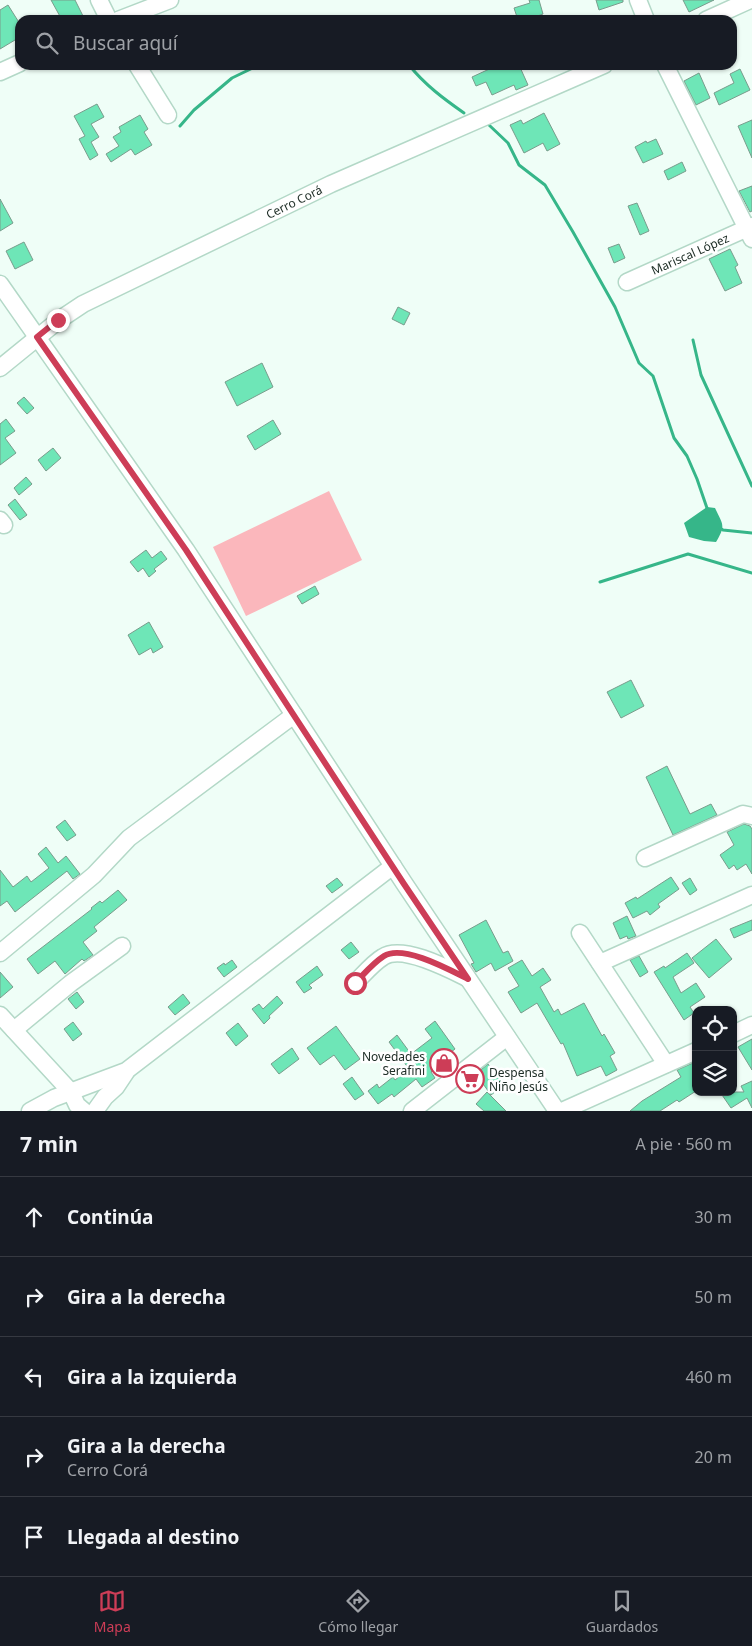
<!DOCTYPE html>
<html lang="es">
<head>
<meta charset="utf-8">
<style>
  :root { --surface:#171b24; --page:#242831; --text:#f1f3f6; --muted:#9ea1a6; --line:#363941; --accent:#cd3d57 }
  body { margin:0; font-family:"Noto Sans",sans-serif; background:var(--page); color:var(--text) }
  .controls { position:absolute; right:15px; bottom:15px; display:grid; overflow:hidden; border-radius:10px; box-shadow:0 1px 4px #0004 }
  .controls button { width:45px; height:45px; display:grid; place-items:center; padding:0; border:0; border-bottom:1px solid var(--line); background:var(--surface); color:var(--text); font:25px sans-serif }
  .stop { position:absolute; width:15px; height:15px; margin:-11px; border:4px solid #cd3d57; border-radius:50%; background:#fff }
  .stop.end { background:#cd3d57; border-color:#fff; box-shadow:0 1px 5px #0008 }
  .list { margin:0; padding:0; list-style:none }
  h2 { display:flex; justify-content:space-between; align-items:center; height:65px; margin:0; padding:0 20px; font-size:21px }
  h2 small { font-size:16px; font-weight:400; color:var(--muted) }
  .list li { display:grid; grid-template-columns:32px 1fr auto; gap:15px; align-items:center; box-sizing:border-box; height:80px; padding:0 20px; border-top:1px solid var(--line) }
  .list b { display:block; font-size:19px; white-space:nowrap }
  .list p { margin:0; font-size:16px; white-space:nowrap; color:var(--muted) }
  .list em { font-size:16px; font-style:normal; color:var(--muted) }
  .icon { flex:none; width:28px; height:28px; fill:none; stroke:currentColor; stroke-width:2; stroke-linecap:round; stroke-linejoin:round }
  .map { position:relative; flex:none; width:752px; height:1111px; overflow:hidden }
  .search { position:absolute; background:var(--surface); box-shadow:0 1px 4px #0004; left:15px; right:15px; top:15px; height:55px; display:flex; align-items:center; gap:12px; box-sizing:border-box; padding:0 18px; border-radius:15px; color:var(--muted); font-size:19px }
  .sheet { height:465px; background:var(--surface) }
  nav { display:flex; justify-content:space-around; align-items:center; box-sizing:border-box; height:70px; border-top:1px solid var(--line); background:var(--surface); font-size:14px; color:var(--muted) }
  nav a { display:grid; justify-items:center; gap:2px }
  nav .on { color:var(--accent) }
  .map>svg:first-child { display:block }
  .green { fill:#fbb7bc }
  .water { fill:#36b689 }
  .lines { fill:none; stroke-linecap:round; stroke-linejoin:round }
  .stream { stroke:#36b689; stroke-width:3 }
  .building { fill:#6ee6b7; stroke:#799c8c }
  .minor-casing { stroke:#b3d8c7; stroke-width:19 }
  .minor { stroke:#fff; stroke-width:16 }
  .route { stroke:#cd3d57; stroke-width:6 }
  .labels { text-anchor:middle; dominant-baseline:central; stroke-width:5; stroke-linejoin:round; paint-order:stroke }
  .street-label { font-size:12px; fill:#202f28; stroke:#fff }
  .poi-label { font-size:12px; fill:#202f28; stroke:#fff; text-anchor:end }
</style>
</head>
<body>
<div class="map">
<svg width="752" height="1111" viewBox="0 0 752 1111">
  <rect width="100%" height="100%" fill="#effef7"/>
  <polygon class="green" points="329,491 362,560 246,616 213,547"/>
  <path class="water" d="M707,507L715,508C723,525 726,525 716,542L704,541L689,537L684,523Z"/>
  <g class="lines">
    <g class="stream">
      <path d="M409,65C425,85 444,99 464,113"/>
      <polyline points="489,125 508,143 519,165 545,185 573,232 615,307 639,363 653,376 674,438 687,456 697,479 708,511"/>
      <polyline points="180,126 194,110 232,78 259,65"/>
      <polyline points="693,340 701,375 752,486"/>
      <polyline points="720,528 723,530 752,533"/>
      <polyline points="600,582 688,554 752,573"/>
    </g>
  </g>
  <g class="building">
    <polygon points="51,0 75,0 85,20 62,20"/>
    <polygon points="529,0 539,0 543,14 535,17 536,20 518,20 514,8 530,3"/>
    <polygon points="596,0 623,0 623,2 599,10"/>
    <polygon points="683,0 714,0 689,12"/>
    <polygon points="8,5 20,24 20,37 0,49 0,10"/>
    <polygon points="498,65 519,65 528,85 516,90 514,85 492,95 486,82 476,86 472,77"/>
    <polygon points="740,69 750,90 719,105 714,93 734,83 730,74"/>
    <polygon points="699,73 710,98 696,105 684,81"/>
    <polygon points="97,104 104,117 91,124 99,137 91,142 98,155 90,160 79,139 85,136 74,116"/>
    <polygon points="544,113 560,144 547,151 543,143 524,153 510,125 521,120 523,124"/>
    <polygon points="140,115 148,129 144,132 152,145 135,155 131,149 111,162 106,154 119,146 113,137 121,132 119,127"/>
    <polygon points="752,120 752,158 738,126"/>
    <polygon points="656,139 663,154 643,163 635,147 646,141 647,143"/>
    <polygon points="682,162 686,171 668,180 664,171"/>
    <polygon points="752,186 752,211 750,212 739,191"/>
    <polygon points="0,199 13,223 0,231"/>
    <polygon points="637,203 649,231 640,235 628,206"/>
    <polygon points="24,242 33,260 15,269 6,251"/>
    <polygon points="619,244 625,258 614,263 608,248"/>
    <polygon points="730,249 738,265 735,267 742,283 725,291 709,259"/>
    <polygon points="398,307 410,313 404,325 392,319"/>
    <polygon points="262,363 273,387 237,406 225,382"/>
    <polygon points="24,397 34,408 27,414 17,403"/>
    <polygon points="6,419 15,431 5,438 16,453 0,465 0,424"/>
    <polygon points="273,420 281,434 255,450 247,436"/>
    <polygon points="53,448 61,458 46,471 38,460"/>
    <polygon points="26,477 32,484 19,495 14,488"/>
    <polygon points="15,499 27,515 20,520 8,505"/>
    <polygon points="146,550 152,558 161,551 167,559 154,569 156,571 149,577 143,568 138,572 130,562"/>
    <polygon points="315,586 319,594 302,604 297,596"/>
    <polygon points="149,622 163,647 153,653 151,648 139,655 128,635"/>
    <polygon points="631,680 644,706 621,718 607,692"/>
    <polygon points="667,766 690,814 711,804 717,815 673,835 646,777"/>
    <polygon points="65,820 76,835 67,841 56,827"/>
    <polygon points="744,824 750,826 752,829 752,874 746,864 737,870 734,865 729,869 720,855 734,845 727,832"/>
    <polygon points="46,847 58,863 66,856 80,874 73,879 67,871 15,912 7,901 0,906 0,870 13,887 27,876 31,882 49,868 38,854"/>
    <polygon points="671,877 679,889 658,904 660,907 650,915 647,911 633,918 625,903 636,897 637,899"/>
    <polygon points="337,878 343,885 332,893 326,886"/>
    <polygon points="690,878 697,890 690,895 682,883"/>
    <polygon points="118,890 127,900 94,927 97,931 83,942 93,955 84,961 82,959 65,974 55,961 38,974 27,959 92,909 91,908 100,901 102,903"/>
    <polygon points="627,916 636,936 628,939 627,936 620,939 613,923"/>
    <polygon points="486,920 503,953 508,951 513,961 495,971 491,963 476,972 471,964 474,963 459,935"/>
    <polygon points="752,920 752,930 734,938 730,929"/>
    <polygon points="716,939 732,959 709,978 692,958"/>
    <polygon points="351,942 359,952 349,959 341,950"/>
    <polygon points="687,953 694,963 673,977 681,993 696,983 705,997 690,1007 694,1013 684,1020 654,972 664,966 665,968"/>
    <polygon points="639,956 648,972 640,977 630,960"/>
    <polygon points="232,960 237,967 224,977 217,968 224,963 225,965"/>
    <polygon points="522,960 532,976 543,968 551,980 540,987 554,1012 558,1009 561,1015 584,1003 602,1036 604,1034 615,1053 610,1056 617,1070 606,1076 601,1066 577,1076 563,1043 561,1044 537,1003 521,1013 508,992 519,986 508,968"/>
    <polygon points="317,966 323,975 309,985 312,988 304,993 296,982"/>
    <polygon points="0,972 13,987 0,998"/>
    <polygon points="77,992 84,1002 76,1009 68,999"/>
    <polygon points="183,994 190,1003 175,1015 168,1007"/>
    <polygon points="277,996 283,1003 269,1016 270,1018 264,1024 252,1009 259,1004 263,1009"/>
    <polygon points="435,1021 455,1049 433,1066 434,1069 431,1072 435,1078 422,1087 416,1079 394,1097 392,1094 378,1104 368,1091 377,1084 379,1088 393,1077 395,1080 409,1069 389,1042 397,1035 411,1054 432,1038 425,1029"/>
    <polygon points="73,1022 82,1034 73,1041 64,1029"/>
    <polygon points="238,1023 248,1036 236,1046 226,1033"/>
    <polygon points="336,1026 360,1059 345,1070 334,1055 320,1065 307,1048"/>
    <polygon points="752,1039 752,1070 738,1047"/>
    <polygon points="292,1048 299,1059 279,1074 271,1064"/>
    <polygon points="693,1063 696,1067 696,1091 679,1102 677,1100 660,1111 630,1111 642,1101 681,1077 677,1070"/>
    <polygon points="488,1064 504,1085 491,1095 476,1074"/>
    <polygon points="352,1077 364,1094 355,1100 343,1084"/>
    <polygon points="752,1081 752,1108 747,1098 731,1108 720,1092 744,1092 741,1086"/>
    <polygon points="487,1092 506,1111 484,1111 476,1104"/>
  </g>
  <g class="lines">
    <defs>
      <g id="minor">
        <polyline points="99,0 109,20"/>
        <polyline points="638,0 646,20"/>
        <polyline points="118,20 170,0"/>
        <polyline points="706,20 750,0"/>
        <polyline points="137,65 168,115"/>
        <polyline points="665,65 752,239"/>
        <polyline points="0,72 20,63"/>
        <polyline points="627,282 752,226"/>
        <polyline points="0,284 186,550 404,883 557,1111"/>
        <polyline points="0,368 59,320 83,304 331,184 604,65"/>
        <polyline points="0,520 4,525"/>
        <polyline points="645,858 743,814 752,816"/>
        <polyline points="580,933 666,1064"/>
        <polyline points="0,953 94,875 129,838 294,715"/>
        <polyline points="600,963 752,895"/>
        <path d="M355,983C364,974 373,963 383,957C402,944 449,969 467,978"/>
        <polyline points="0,1015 71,1092 77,1105 84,1111"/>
        <polyline points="14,1030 71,983 122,946"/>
        <polyline points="733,1034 752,1025"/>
        <polyline points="30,1111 54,1098 126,1071 393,866"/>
        <polyline points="95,1111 105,1097 116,1087 126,1072"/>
        <polyline points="412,1111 507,1037"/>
        <polyline points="562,1111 696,1051"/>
      </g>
    </defs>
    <use href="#minor" class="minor-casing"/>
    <use href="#minor" class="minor"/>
  </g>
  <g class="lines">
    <path class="route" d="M58,320L37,337L186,550L404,884L468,979C450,970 403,944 384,956C373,963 364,974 355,983"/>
  </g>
  <defs>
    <symbol id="shop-ring" viewBox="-11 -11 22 22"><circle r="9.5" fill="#fff" stroke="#cd3d57" stroke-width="1.5"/><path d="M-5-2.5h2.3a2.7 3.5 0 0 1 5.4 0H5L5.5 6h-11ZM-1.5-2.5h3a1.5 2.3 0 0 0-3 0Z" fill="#cd3d57"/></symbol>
    <symbol id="supermarket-ring" viewBox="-11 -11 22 22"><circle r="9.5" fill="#fff" stroke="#cd3d57" stroke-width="1.5"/><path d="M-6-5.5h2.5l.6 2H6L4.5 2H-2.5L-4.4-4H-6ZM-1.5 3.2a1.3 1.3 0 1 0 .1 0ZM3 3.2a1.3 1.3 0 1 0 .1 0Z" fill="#cd3d57"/></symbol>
  </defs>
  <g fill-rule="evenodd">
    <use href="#shop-ring" x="428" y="1047" width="32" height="32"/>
    <use href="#supermarket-ring" x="454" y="1063" width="32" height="32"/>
  </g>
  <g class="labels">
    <g class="street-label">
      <text transform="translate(294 202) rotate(-26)">Cerro Corá</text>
      <text transform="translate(690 254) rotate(-24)">Mariscal López</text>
    </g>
    <g class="poi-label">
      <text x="425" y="1056">Novedades<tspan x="425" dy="14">Serafini</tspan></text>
      <text x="489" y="1072" text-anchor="start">Despensa<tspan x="489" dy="14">Niño Jesús</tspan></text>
    </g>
  </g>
</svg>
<div class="controls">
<button><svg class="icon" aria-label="locate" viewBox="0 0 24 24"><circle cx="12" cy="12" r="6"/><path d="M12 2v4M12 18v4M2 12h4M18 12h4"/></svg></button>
<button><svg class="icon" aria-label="layers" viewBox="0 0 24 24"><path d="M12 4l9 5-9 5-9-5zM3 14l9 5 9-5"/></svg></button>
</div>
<div class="stop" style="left:355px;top:983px"></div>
<div class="stop end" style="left:58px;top:320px"></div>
<div class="search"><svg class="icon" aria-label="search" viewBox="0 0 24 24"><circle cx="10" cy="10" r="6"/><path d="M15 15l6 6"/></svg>Buscar aquí</div>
</div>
<section class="sheet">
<h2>7 min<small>A pie · 560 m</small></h2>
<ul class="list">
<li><svg class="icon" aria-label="ahead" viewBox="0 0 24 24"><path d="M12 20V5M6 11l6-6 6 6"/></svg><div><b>Continúa</b></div><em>30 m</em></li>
<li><svg class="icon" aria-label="right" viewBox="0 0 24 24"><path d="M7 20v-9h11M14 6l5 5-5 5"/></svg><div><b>Gira a la derecha</b></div><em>50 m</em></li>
<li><svg class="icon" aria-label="left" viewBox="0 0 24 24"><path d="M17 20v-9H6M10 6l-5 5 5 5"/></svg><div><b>Gira a la izquierda</b></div><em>460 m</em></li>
<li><svg class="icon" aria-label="right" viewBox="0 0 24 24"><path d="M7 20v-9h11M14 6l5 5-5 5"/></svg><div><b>Gira a la derecha</b><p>Cerro Corá</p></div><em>20 m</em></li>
<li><svg class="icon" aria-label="arrive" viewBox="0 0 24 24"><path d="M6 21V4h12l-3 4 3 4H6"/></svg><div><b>Llegada al destino</b></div></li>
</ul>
</section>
<nav>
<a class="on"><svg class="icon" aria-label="map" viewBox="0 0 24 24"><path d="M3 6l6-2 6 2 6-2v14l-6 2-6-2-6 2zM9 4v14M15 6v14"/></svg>Mapa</a>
<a><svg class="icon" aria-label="directions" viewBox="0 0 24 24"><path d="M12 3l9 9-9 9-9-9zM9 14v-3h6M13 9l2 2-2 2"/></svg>Cómo llegar</a>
<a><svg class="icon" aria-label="saved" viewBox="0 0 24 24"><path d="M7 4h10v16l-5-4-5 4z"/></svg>Guardados</a>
</nav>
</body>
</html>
